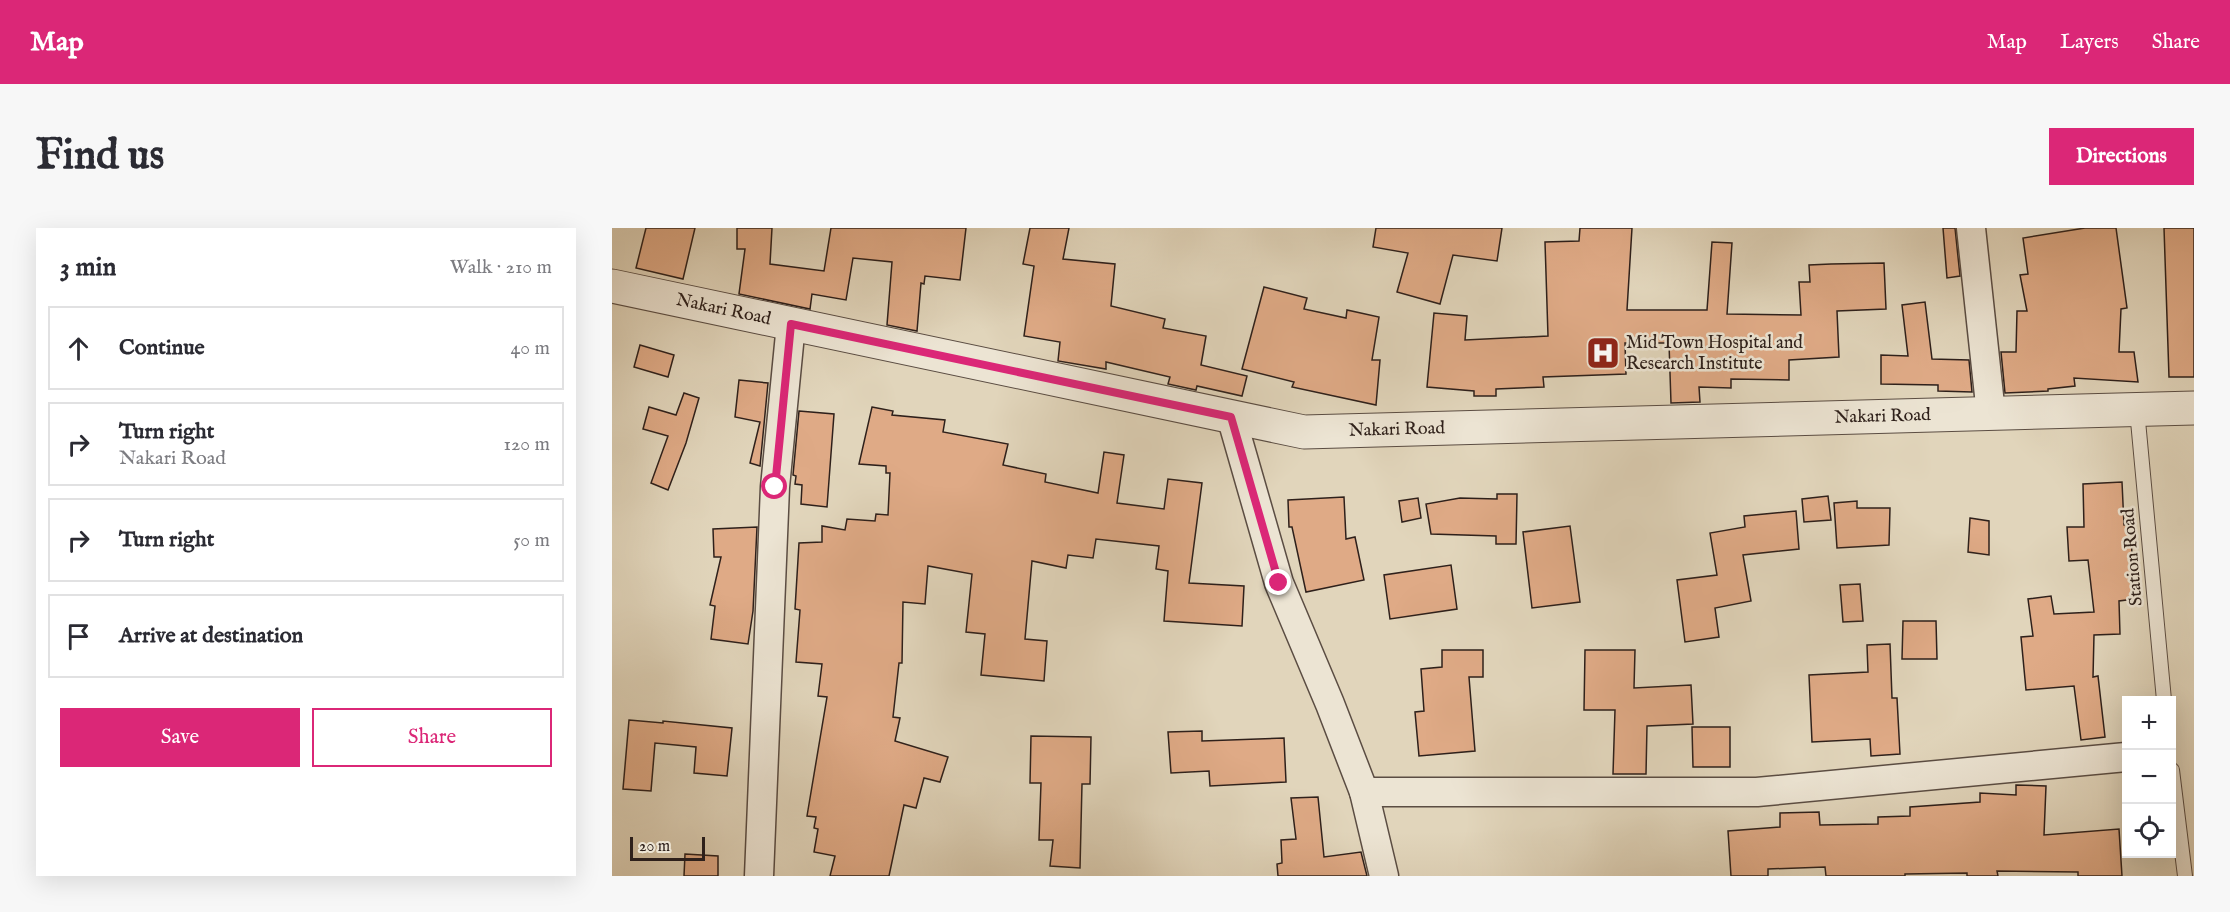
<!DOCTYPE html>
<html lang="en">
<head>
<meta charset="utf-8">
<style>
  :root { --surface:#fff; --page:#f7f7f7; --text:#2b2b33; --muted:#7c7c81; --line:#e1e1e2; --accent:#db2777 }
  body { margin:0; font-family:"IM FELL English",serif; background:var(--page); color:var(--text) }
  .controls { position:absolute; right:18px; bottom:18px; display:grid; overflow:hidden; border-radius:0px; box-shadow:0 6px 24px #0002 }
  .controls button { width:54px; height:54px; display:grid; place-items:center; padding:0; border:0; border-bottom:2px solid var(--line); background:var(--surface); color:var(--text); font:30px sans-serif }
  .scale { position:absolute; left:18px; bottom:15px; width:75px; box-sizing:border-box; padding-left:6px; border:3px solid #2e201b; border-top:0; font-size:16px; line-height:21px; white-space:nowrap; color:#2e201b; -webkit-text-stroke:4px #ece4d3; paint-order:stroke }
  .stop { position:absolute; width:18px; height:18px; margin:-14px; border:4px solid #db2777; border-radius:50%; background:#fff }
  .stop.end { background:#db2777; border-color:#fff; box-shadow:0 2px 6px #0008 }
  .list { margin:0; padding:0; list-style:none }
  h2 { display:flex; justify-content:space-between; align-items:center; height:78px; margin:0; padding:0 24px; font-size:26px }
  h2 small { font-size:20px; font-weight:400; color:var(--muted) }
  .list li { display:grid; grid-template-columns:39px 1fr auto; gap:18px; align-items:center; box-sizing:border-box; height:84px; margin:0 12px 12px; padding:0 12px; border:2px solid var(--line); border-radius:0px }
  .list b { display:block; font-size:22px; white-space:nowrap }
  .list p { margin:0; font-size:20px; white-space:nowrap; color:var(--muted) }
  .list em { font-size:20px; font-style:normal; color:var(--muted) }
  .actions { display:flex; gap:12px; padding:18px 24px }
  .actions a { flex:1; padding:14px 0; border:2px solid var(--accent); border-radius:0px; text-align:center; font-size:21px; color:var(--accent) }
  .actions .main { background:var(--accent); color:#fff }
  .icon { flex:none; width:33px; height:33px; fill:none; stroke:currentColor; stroke-width:2; stroke-linecap:round; stroke-linejoin:round }
  .map { position:relative; flex:none; width:1582px; height:648px; overflow:hidden; border-radius:0px }
  header { display:flex; align-items:center; gap:36px; box-sizing:border-box; height:84px; padding:0 30px; background:var(--accent); color:#fff }
  header strong { font-size:28px }
  nav { display:flex; gap:33px; margin-inline-start:auto; font-size:21px }
  .intro { display:flex; align-items:center; justify-content:space-between; box-sizing:border-box; height:144px; padding:0 36px }
  h1 { margin:0; font-size:42px }
  .button { padding:15px 27px; border-radius:0px; background:var(--accent); color:#fff; font-size:21px; font-weight:700 }
  main { display:flex; gap:36px; padding:0 36px }
  aside { flex:1; background:var(--surface); border-radius:0px; box-shadow:0 6px 24px #0002 }
  .map>svg:first-child { display:block }
  .building { fill:#dfaa86; stroke:#2e201b; stroke-width:1.5 }
  .lines { fill:none; stroke-linecap:round; stroke-linejoin:round }
  .service-casing { stroke:#5b4d43; stroke-width:16 }
  .minor-casing { stroke:#5b4d43; stroke-width:31 }
  .tertiary-casing { stroke:#5b4d43; stroke-width:35 }
  .service { stroke:#ece4d3; stroke-width:14 }
  .minor { stroke:#ece4d3; stroke-width:28 }
  .tertiary { stroke:#ece4d3; stroke-width:33 }
  .route { stroke:#db2777; stroke-width:8 }
  .labels { text-anchor:middle; dominant-baseline:central; stroke-width:5; stroke-linejoin:round; paint-order:stroke }
  .street-label { font-size:18px; fill:#2e201b; stroke:#ece4d3 }
  .poi-label { font-size:18px; fill:#2e201b; stroke:#ece4d3; text-anchor:start }
</style>
</head>
<body>
<header>
<strong>Map</strong>
<nav><a>Map</a><a>Layers</a><a>Share</a></nav>
</header>
<div class="intro"><h1>Find us</h1><a class="button">Directions</a></div>
<main>
<aside>
<h2>3 min<small>Walk · 210 m</small></h2>
<ul class="list">
<li><svg class="icon" aria-label="ahead" viewBox="0 0 24 24"><path d="M12 20V5M6 11l6-6 6 6"/></svg><div><b>Continue</b></div><em>40 m</em></li>
<li><svg class="icon" aria-label="right" viewBox="0 0 24 24"><path d="M7 20v-9h11M14 6l5 5-5 5"/></svg><div><b>Turn right</b><p>Nakari Road</p></div><em>120 m</em></li>
<li><svg class="icon" aria-label="right" viewBox="0 0 24 24"><path d="M7 20v-9h11M14 6l5 5-5 5"/></svg><div><b>Turn right</b></div><em>50 m</em></li>
<li><svg class="icon" aria-label="arrive" viewBox="0 0 24 24"><path d="M6 21V4h12l-3 4 3 4H6"/></svg><div><b>Arrive at destination</b></div></li>
</ul>
<div class="actions"><a class="main">Save</a><a>Share</a></div>
</aside>
<div class="map">
<svg width="1582" height="648" viewBox="0 0 1582 648">
  <rect width="100%" height="100%" fill="#e1d5bb"/>
  <filter id="stains"><feTurbulence type="fractalNoise" baseFrequency=".00333" numOctaves="4"/><feColorMatrix values="0 0 0 0 .2 0 0 0 0 .09 0 0 0 0 .02 0 0 0 .5 -.17"/></filter>
  <radialGradient id="worn" r=".72"><stop offset=".6" stop-color="#630" stop-opacity="0"/><stop offset="1" stop-color="#630" stop-opacity=".3"/></radialGradient>
  <g class="building">
    <polygon points="34,0 83,0 71,51 24,40"/>
    <polygon points="125,0 160,0 158,36 212,43 219,0 354,0 348,52 313,48 312,56 309,55 305,103 275,97 280,34 241,30 234,72 200,66 198,81 127,66 133,21 125,21"/>
    <polygon points="418,0 457,0 451,31 503,36 499,78 553,91 551,100 594,108 589,137 635,148 630,168 585,158 584,162 556,156 558,149 494,134 494,141 446,133 448,114 412,108 422,38 411,36"/>
    <polygon points="764,0 890,0 885,33 841,27 828,76 785,64 796,25 761,19"/>
    <polygon points="968,0 1020,0 1015,82 1095,82 1100,14 1120,15 1115,86 1189,87 1187,54 1198,54 1197,37 1219,36 1272,35 1274,81 1225,83 1227,129 1177,132 1177,152 1119,151 1119,160 1087,159 1088,174 1059,175 1057,115 1013,115 1014,146 931,149 932,159 884,161 884,168 862,168 862,163 815,159 822,85 855,88 853,112 936,108 933,14 967,13"/>
    <polygon points="1331,0 1343,0 1348,48 1335,50"/>
    <polygon points="1473,0 1504,0 1515,80 1509,81 1507,124 1522,124 1526,154 1462,150 1463,158 1436,161 1436,163 1393,165 1389,124 1404,124 1405,83 1415,83 1408,47 1416,46 1411,10"/>
    <polygon points="1552,0 1582,0 1582,149 1557,149"/>
    <polygon points="652,59 695,70 692,81 734,90 735,82 767,89 760,132 768,132 764,177 680,159 682,154 630,141"/>
    <polygon points="1313,74 1320,131 1357,132 1360,164 1326,163 1326,157 1269,156 1269,127 1296,128 1290,77"/>
    <polygon points="28,117 62,127 56,149 22,139"/>
    <polygon points="127,152 156,155 148,238 138,235 148,194 123,189"/>
    <polygon points="72,165 87,170 74,215 56,262 39,255 56,208 31,201 37,179 64,187"/>
    <polygon points="260,179 281,183 280,187 333,192 331,204 396,216 391,237 434,246 433,254 486,265 492,224 512,227 505,275 552,281 556,251 590,255 577,355 632,358 630,398 552,393 556,343 544,341 547,318 484,311 481,330 456,327 454,340 420,333 413,411 435,413 432,453 369,447 373,406 354,404 360,346 316,338 313,376 291,374 290,435 287,435 281,489 288,490 283,513 336,529 328,554 312,550 304,580 292,577 277,648 218,648 223,628 202,624 206,601 202,600 204,589 195,588 215,469 206,468 210,436 184,434 188,382 183,381 187,315 210,314 210,298 233,302 235,291 263,293 264,286 276,287 278,245 274,245 274,238 247,236"/>
    <polygon points="187,183 222,186 215,279 189,276 190,257 183,256 184,248 181,247"/>
    <polygon points="1510,254 1512,297 1519,296 1520,330 1517,330 1522,371 1507,373 1508,406 1482,407 1481,449 1486,448 1493,509 1469,512 1462,458 1414,462 1409,409 1421,408 1416,371 1439,368 1442,386 1482,384 1476,332 1457,333 1455,299 1472,299 1471,256"/>
    <polygon points="885,266 905,266 904,316 884,316 884,308 819,306 814,276 848,270 885,271"/>
    <polygon points="1216,268 1219,292 1192,294 1190,271"/>
    <polygon points="732,269 734,311 743,309 752,352 694,364 680,299 677,299 676,272"/>
    <polygon points="806,270 809,290 790,294 787,273"/>
    <polygon points="1245,273 1245,280 1278,280 1277,317 1225,320 1222,275"/>
    <polygon points="1184,283 1187,321 1131,327 1139,373 1103,380 1107,409 1073,414 1065,352 1105,347 1098,305 1133,299 1132,288"/>
    <polygon points="1358,290 1377,293 1377,327 1356,324"/>
    <polygon points="958,298 968,374 920,380 911,304"/>
    <polygon points="145,299 141,383 136,416 99,411 103,378 98,377 109,329 102,329 101,301"/>
    <polygon points="839,337 845,381 778,391 772,347"/>
    <polygon points="1248,356 1251,393 1231,394 1228,357"/>
    <polygon points="1291,393 1324,393 1325,431 1290,431"/>
    <polygon points="1278,416 1280,470 1285,470 1288,526 1259,528 1258,511 1200,514 1197,447 1256,444 1255,417"/>
    <polygon points="830,422 871,422 871,449 857,449 863,523 807,528 803,484 812,483 809,441 830,439"/>
    <polygon points="973,422 1023,422 1022,460 1079,457 1081,496 1035,498 1034,546 1001,546 1003,482 972,482"/>
    <polygon points="17,492 51,495 51,493 120,500 115,548 82,545 84,519 43,515 39,563 11,561"/>
    <polygon points="1080,499 1118,499 1118,539 1081,539"/>
    <polygon points="590,503 590,513 672,510 674,554 598,558 597,543 559,545 556,504"/>
    <polygon points="419,508 479,509 478,556 470,556 468,640 438,638 441,612 427,612 429,555 418,555"/>
    <polygon points="1404,557 1434,558 1432,607 1507,601 1510,648 1466,648 1466,644 1385,643 1386,648 1355,648 1355,645 1293,646 1293,648 1214,648 1213,639 1156,641 1156,648 1119,648 1116,603 1168,599 1168,585 1207,584 1208,597 1266,596 1266,589 1298,588 1298,579 1368,574 1368,565 1404,567"/>
    <polygon points="706,569 712,629 749,624 755,648 666,648 665,636 670,635 669,612 684,611 679,570"/>
    <polygon points="73,626 106,628 106,648 72,648"/>
  </g>
  <g class="lines">
    <defs>
      <g id="service">
        <polyline points="1525,182 1552,472"/>
        <polyline points="1560,542 1573,648"/>
      </g>
      <g id="minor">
        <polyline points="1359,0 1379,186"/>
        <polyline points="619,188 667,355 718,476 752,564 772,648"/>
        <polyline points="752,564 1145,564 1514,529"/>
        <polyline points="147,648 163,259 179,96"/>
      </g>
      <g id="tertiary">
        <path id="s1" d="M0,58L692,204L1582,180"/>
      </g>
    </defs>
    <use href="#service" class="service-casing"/>
    <use href="#minor" class="minor-casing"/>
    <use href="#tertiary" class="tertiary-casing"/>
    <use href="#service" class="service"/>
    <use href="#minor" class="minor"/>
    <use href="#tertiary" class="tertiary"/>
  </g>
  <g class="lines">
    <polyline class="route" points="163,259 179,96 619,189 667,355"/>
  </g>
  <defs>
    <symbol id="hospital-square" viewBox="-11 -11 22 22"><rect x="-9" y="-9" width="18" height="18" rx="4" fill="#8f2418" stroke="#ece4d3"/><path d="M-5-5h3v3.5h4V-5h3V5h-3V1.5h-4V5h-3Z" fill="#fff"/></symbol>
  </defs>
  <g fill-rule="evenodd">
    <use href="#hospital-square" x="972" y="106" width="38" height="38"/>
  </g>
  <g class="labels">
    <g class="street-label">
      <text stroke="none"><textPath href="#s1" startOffset="114">Nakari Road</textPath></text>
      <text stroke="none"><textPath href="#s1" startOffset="1286">Nakari Road</textPath></text>
      <text stroke="none"><textPath href="#s1" startOffset="800">Nakari Road</textPath></text>
      <text transform="translate(1521 329) rotate(-95)">Station Road</text>
    </g>
    <g class="poi-label">
      <text x="1014" y="115">Mid Town Hospital and<tspan x="1014" dy="21">Research Institute</tspan></text>
    </g>
  </g>
  <rect width="100%" height="100%" filter="url(#stains)"/>
  <rect width="100%" height="100%" fill="url(#worn)"/>
</svg>
<div class="controls">
<button>+</button>
<button>−</button>
<button><svg class="icon" aria-label="locate" viewBox="0 0 24 24"><circle cx="12" cy="12" r="6"/><path d="M12 2v4M12 18v4M2 12h4M18 12h4"/></svg></button>
</div>
<div class="scale">20 m</div>
<div class="stop" style="left:163px;top:259px"></div>
<div class="stop end" style="left:667px;top:355px"></div>
</div>
</main>
</body>
</html>
